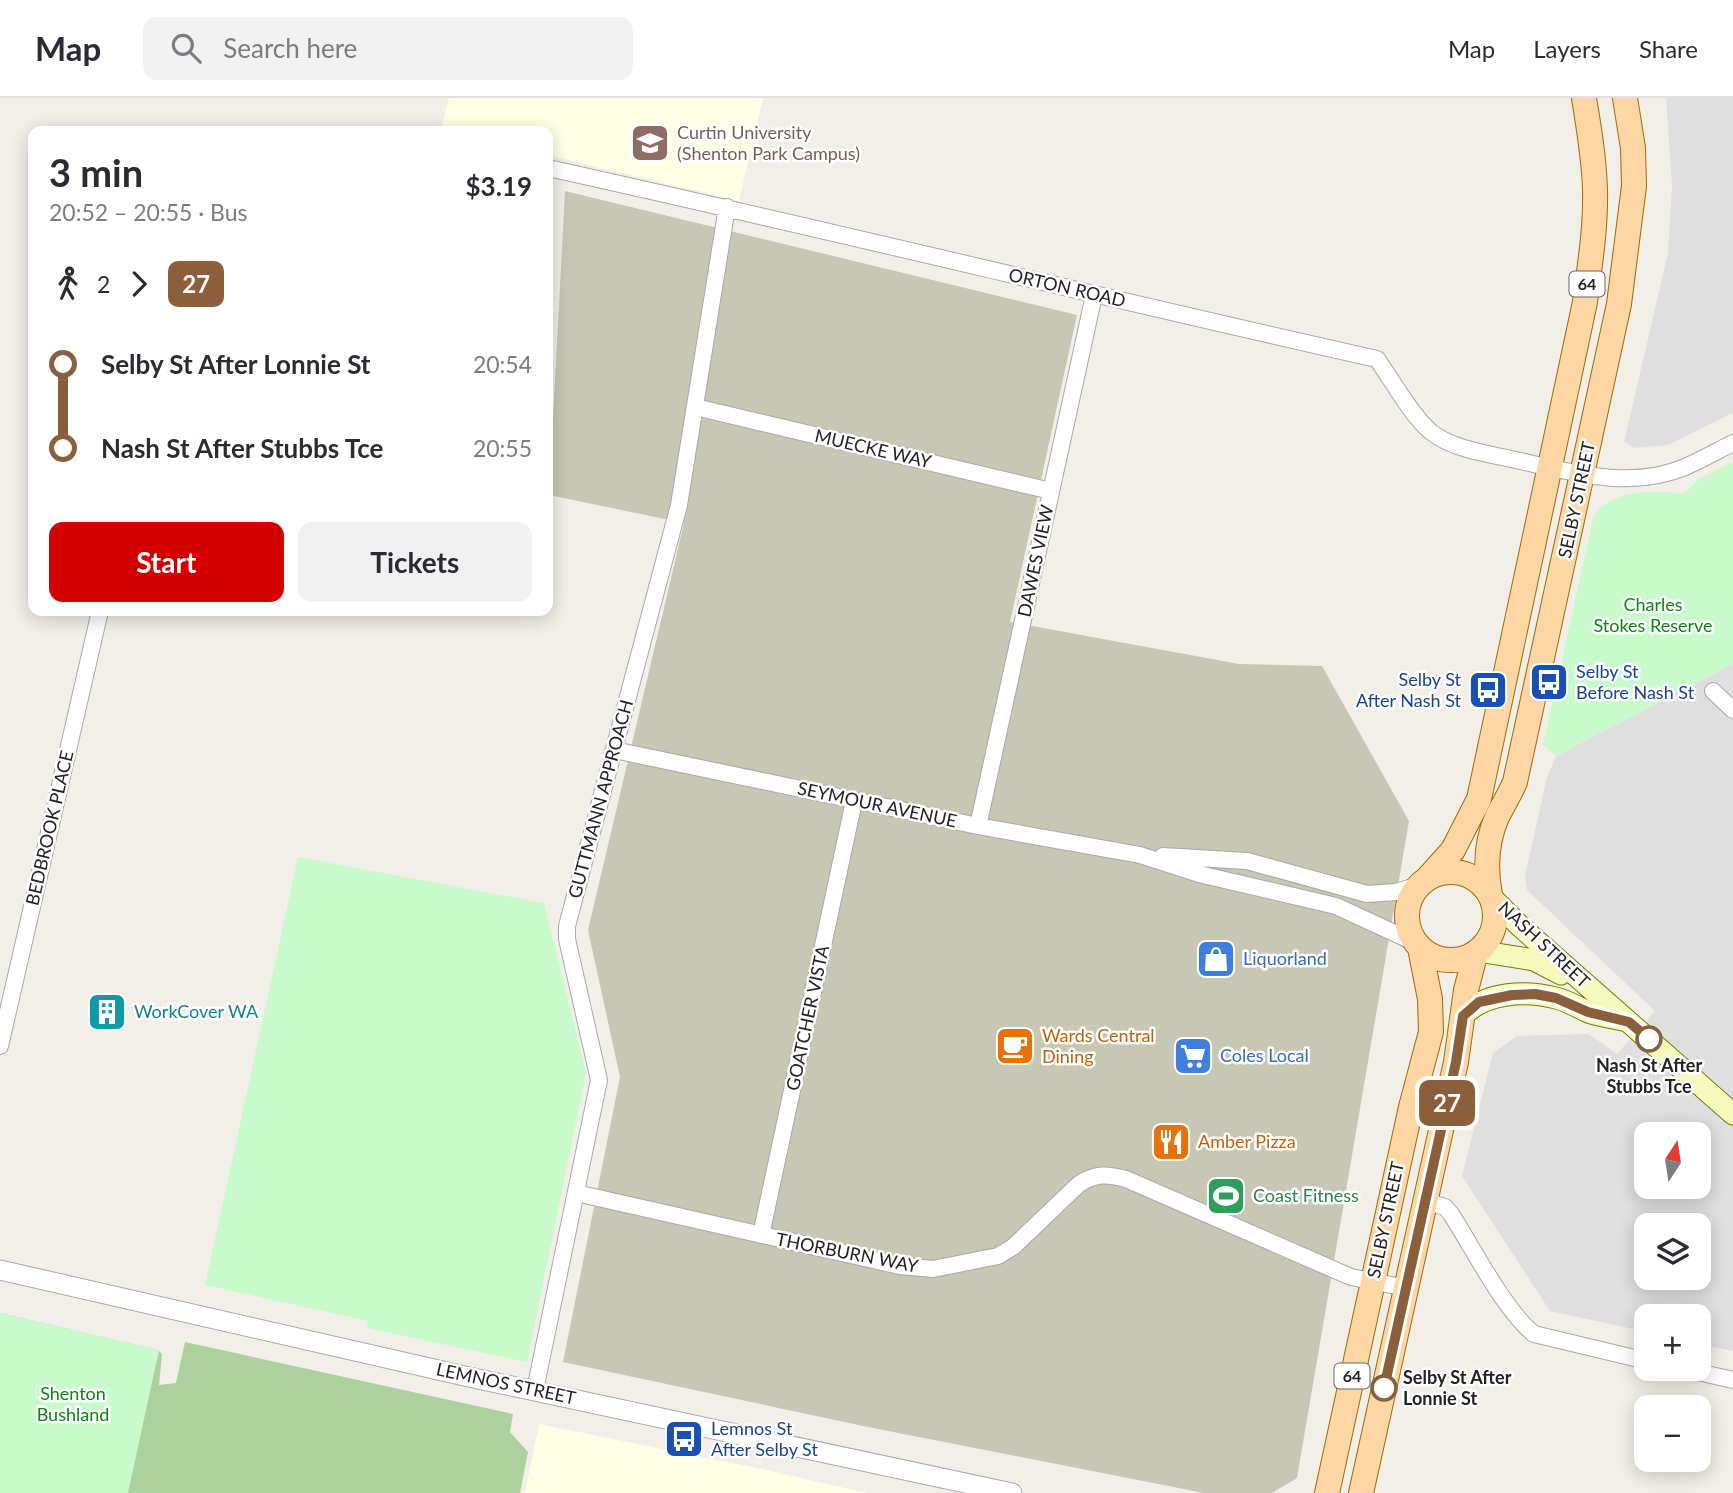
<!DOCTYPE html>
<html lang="en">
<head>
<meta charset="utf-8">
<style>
  body { margin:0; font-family:Lato,sans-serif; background:#f2f2f3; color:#2b2b33; height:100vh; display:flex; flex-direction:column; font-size:26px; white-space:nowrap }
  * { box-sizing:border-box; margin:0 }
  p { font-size:23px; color:#7c7c81 }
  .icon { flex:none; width:38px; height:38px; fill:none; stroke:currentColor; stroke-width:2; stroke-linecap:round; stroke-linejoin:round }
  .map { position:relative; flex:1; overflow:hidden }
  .side { position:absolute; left:28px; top:28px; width:525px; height:490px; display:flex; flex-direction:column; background:#fff; border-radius:14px; box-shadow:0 4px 18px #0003 }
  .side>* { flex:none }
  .badge { padding:0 14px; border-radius:10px; font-size:24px; line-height:46px }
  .needle { width:46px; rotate:12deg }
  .fabs { position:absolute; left:1634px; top:1024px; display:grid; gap:14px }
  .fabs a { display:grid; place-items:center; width:77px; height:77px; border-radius:14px; background:#fff; box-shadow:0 4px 18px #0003; font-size:35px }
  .map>.badge { position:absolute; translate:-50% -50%; box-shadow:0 0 0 4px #fff }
  .legs { display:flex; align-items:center; gap:10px; height:77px; padding:0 21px; font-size:23px }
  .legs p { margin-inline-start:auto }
  .headline { display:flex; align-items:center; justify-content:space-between; height:119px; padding:0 21px }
  h1 { font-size:38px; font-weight:700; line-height:52px }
  .button { display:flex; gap:14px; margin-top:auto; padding:14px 21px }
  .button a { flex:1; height:80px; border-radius:14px; background:#d40000; color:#fff; font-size:28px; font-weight:700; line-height:80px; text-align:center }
  .button a+a { background:#f2f2f3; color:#2b2b33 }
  ul { padding:0 21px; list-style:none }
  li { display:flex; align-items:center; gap:24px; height:84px; font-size:26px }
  li i { display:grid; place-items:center; width:10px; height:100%; margin:0 9px; background:currentColor }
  li i::after { content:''; width:18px; height:18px; margin:-9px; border:5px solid; border-radius:50%; background:#fff }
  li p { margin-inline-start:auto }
  li:first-child i { background:linear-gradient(#0000 50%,currentColor 0) }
  li:last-child i { background:linear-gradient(currentColor 50%,#0000 0) }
  header { display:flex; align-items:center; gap:42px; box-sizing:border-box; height:98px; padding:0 35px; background:#fff; border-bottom:2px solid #e1e1e2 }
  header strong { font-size:33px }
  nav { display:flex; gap:38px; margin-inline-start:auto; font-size:24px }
  .search { width:490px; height:63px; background:#f2f2f3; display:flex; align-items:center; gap:18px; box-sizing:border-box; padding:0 24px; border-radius:14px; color:#7c7c81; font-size:26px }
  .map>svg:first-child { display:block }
  .residential { fill:#e0dfdf; fill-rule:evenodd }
  .education { fill:#ffffe5 }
  .construction { fill:#c7c7b4 }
  .forest { fill:#add19e }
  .park { fill:#c8facc }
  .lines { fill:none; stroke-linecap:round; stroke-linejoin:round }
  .minor-casing { stroke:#a9a9a9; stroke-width:18 }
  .tertiary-casing { stroke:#a9a9a9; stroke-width:21 }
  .secondary-casing { stroke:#707d05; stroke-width:23 }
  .primary-casing { stroke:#a06b00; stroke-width:26 }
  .minor { stroke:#fff; stroke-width:16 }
  .tertiary { stroke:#fff; stroke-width:19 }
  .secondary { stroke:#f7fabf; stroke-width:21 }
  .primary { stroke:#fcd6a4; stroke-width:24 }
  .line-1-casing { stroke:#fff; stroke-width:16 }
  .line-1 { stroke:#8b5e3c; stroke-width:10 }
  .stop-1-dot { fill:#fff; stroke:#8b5e3c; stroke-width:3.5 }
  .labels { text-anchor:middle; stroke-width:5; stroke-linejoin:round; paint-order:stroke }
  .shield { fill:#fff; stroke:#646464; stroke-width:2 }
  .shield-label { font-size:16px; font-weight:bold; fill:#222 }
  .education-label { font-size:18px; fill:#785e54; stroke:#fff; text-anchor:start }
  .street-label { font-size:18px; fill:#222; stroke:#fff }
  .park-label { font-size:18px; fill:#0c8416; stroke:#fff }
  .transit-label { font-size:18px; fill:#164399; stroke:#fff; text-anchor:start }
  .shop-label { font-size:18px; fill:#366cbe; stroke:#fff; text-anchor:start }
  .culture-label { font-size:18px; fill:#0d838f; stroke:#fff; text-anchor:start }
  .food-label { font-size:18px; fill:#c56008; stroke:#fff; text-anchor:start }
  .stop-label { font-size:18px; font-weight:bold; fill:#222; stroke:#fff }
  .leisure-label { font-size:18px; fill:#27864d; stroke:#fff; text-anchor:start }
</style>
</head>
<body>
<header>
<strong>Map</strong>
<div class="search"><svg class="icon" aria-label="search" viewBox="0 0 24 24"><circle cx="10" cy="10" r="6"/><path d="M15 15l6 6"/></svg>Search here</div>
<nav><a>Map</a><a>Layers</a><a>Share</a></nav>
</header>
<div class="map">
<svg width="1733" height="1395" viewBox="0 0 1733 1395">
  <rect width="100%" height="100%" fill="#f2efe9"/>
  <!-- residential -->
  <path class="residential" d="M 1666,0 L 1733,0 L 1733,315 L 1668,347 L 1634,350 L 1624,344 L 1668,155 L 1672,87 Z
    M 1733,566 L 1733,1253 L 1699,1246 L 1699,1218 L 1647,1218 L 1647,1234 L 1550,1213 L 1462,1078 L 1493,955 L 1517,938 L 1589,936 L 1617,956 L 1655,913 L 1527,792 L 1525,778 L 1547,679 L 1556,658 ZM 1647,1036 L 1699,1036 L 1699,1088 L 1647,1088 ZM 1647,1127 L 1699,1127 L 1699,1180 L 1647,1180 Z"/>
  <!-- education -->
  <path class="education" d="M 449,0 L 763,0 L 739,103 L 548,57 L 548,33 L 452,33 L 441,31 Z
    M 539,1326 L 762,1371 L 867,1395 L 525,1395 Z"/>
  <!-- construction -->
  <path class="construction" d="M 565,93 L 1077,217 L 1010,524 L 1239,566 L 1322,568 L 1409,723 L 1297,1380 L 1272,1395 L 1204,1395 L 868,1329 L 563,1264 L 620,979 L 588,832 L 684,425 L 549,397 Z"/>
  <!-- forest -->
  <path class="forest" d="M 0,1215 L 158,1252 L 162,1256 L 159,1287 L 176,1285 L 185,1244 L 513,1316 L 510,1334 L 528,1354 L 520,1395 L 0,1395 Z"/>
  <!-- park -->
  <path class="park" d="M 1733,364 L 1733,566 L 1556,658 L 1543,647 L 1594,417 C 1616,388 1653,395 1685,395 L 1700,380 Z
    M 298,759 L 544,805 L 586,975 L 527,1264 L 367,1230 L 368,1223 L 205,1187 Z
    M 0,1215 L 159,1252 L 128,1395 L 0,1395 Z"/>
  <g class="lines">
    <!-- minor casing -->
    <g class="minor-casing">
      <path id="minor" d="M 548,70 C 825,131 1100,199 1377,261 C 1391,281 1412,318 1431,334 C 1453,351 1484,355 1511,361 C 1568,373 1629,393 1685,369 C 1701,362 1717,353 1733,345
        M 695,309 L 1051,393
        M 1713,593 L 1733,612
        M 614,652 L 978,728 L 1140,757 L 1199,776 L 1336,808 L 1416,845
        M 978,728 L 1094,197
        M 1163,758 L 1247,763 L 1367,796 L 1396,794 L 1419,787
        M 0,948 L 100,513
        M 576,1095 L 900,1168 L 933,1171 L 998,1158 L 1013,1149 L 1079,1086 C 1096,1075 1107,1076 1126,1081 L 1351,1179 L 1406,1190
        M 1425,1103 L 1445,1109 L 1451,1116 C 1473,1150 1504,1212 1534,1236 L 1647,1263
        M 761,1137 L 854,703
        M 1680,1270 L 1733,1282
        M 535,1292 L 599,982 L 567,841 L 567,828 L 679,407 L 727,109"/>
    </g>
    <!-- tertiary casing -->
    <g class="tertiary-casing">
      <path id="tertiary" d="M 0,1172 L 469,1279 L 1012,1395"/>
    </g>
    <!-- secondary casing -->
    <g class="secondary-casing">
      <path id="secondary" d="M 1491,799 L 1521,829 L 1733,1016
        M 1478,853 L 1534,862 L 1561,876
        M 1463,918 C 1484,894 1526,892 1556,900 C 1567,903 1576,908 1586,913 C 1597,918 1611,919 1623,922"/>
    </g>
    <!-- primary casing -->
    <g class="primary-casing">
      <path id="primary" d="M1407 818a44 44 0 1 1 88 0a44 44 0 1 1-88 0Z
        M 1427,781 L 1453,752 L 1479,701 L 1585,204 C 1590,166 1596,129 1595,91 C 1594,60 1589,30 1584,0
        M 1490,797 C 1485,770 1486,744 1497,719 C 1503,707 1510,696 1515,684 L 1619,206 L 1634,88 L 1633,50 L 1625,0
        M 1327,1395 L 1411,1009 L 1431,934 L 1430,901 L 1420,850
        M 1361,1395 L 1456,964 L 1466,892 L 1476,854"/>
    </g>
    <!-- minor -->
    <use href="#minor" class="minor"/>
    <!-- tertiary -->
    <use href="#tertiary" class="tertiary"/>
    <!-- secondary -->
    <use href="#secondary" class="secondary"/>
    <!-- primary -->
    <use href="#primary" class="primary"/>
  </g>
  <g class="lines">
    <!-- line-1 casing -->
    <g class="line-1-casing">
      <path id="line-1" d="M 1384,1290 L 1456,964 L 1463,918 L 1479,904 L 1512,897 L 1535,896 L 1556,900 L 1588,914 L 1629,924 L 1649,941"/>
    </g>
    <!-- line-1 -->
    <use href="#line-1" class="line-1"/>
  </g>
  <!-- icons -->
  <defs>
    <g id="university-square" transform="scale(2.0125)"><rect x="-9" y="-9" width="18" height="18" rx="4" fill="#8d6e63" stroke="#fff"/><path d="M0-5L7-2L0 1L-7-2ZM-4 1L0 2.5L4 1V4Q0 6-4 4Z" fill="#fff"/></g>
    <g id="bus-square" transform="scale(2.0125)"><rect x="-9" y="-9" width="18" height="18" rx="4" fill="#1a4fb4" stroke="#fff"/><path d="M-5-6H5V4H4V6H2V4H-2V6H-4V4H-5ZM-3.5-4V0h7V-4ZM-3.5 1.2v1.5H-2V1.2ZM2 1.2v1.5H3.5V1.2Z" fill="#fff"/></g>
    <g id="shop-square" transform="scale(2.0125)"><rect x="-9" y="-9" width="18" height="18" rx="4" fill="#3f7fe0" stroke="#fff"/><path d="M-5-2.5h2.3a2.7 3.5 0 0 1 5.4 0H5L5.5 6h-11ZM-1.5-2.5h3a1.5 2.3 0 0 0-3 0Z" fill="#fff"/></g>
    <g id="building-square" transform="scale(2.0125)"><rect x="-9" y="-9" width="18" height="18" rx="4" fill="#0f9aa8" stroke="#fff"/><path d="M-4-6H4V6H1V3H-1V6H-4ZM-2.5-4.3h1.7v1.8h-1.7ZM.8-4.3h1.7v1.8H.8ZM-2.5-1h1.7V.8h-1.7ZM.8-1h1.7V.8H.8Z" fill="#fff"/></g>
    <g id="cafe-square" transform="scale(2.0125)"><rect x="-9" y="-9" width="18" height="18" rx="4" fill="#e8710a" stroke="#fff"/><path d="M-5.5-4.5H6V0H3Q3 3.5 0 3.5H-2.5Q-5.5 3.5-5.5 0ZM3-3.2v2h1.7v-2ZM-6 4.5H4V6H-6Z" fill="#fff"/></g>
    <g id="supermarket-square" transform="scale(2.0125)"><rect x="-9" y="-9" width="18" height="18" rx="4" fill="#3f7fe0" stroke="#fff"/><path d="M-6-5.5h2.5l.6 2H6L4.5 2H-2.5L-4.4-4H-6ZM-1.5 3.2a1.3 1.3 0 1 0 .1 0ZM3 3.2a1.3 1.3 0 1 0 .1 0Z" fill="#fff"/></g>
    <g id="restaurant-square" transform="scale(2.0125)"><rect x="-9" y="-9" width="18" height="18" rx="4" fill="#e8710a" stroke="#fff"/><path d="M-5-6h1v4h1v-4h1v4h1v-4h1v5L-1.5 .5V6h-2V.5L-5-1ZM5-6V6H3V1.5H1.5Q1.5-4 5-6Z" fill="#fff"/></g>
    <g id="stadium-square" transform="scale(2.0125)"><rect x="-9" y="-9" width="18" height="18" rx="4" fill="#2e9e5b" stroke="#fff"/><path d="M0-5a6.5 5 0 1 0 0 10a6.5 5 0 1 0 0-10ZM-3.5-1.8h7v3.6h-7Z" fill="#fff"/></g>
  </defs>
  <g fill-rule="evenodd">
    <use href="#university-square" x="650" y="45"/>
    <use href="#bus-square" x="1549" y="584"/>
    <use href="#bus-square" x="1488" y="592"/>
    <use href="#shop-square" x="1216" y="861"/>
    <use href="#building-square" x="107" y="914"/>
    <use href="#cafe-square" x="1015" y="948"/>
    <use href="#supermarket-square" x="1193" y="958"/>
    <use href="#restaurant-square" x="1171" y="1044"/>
    <use href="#stadium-square" x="1226" y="1098"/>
    <use href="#bus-square" x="684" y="1341"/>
  </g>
  <!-- markers -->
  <g class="stop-1-dot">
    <circle cx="1649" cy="941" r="12"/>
    <circle cx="1384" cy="1290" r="12"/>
  </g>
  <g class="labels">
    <!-- shield labels -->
    <g class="shield">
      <rect x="1569.5" y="173.5" width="35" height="25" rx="5"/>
      <rect x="1334.5" y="1265.5" width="35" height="25" rx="5"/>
    </g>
    <g class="shield-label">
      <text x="1587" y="192">64</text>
      <text x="1352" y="1284">64</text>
    </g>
    <!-- education labels -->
    <g class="education-label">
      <text x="677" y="41">Curtin University<tspan x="677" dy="21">(Shenton Park Campus)</tspan></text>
    </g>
    <!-- street labels -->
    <g class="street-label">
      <text transform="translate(1067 190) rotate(13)" y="6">ORTON ROAD</text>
      <text transform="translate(873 351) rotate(13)" y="6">MUECKE WAY</text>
      <text transform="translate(1577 402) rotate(-78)" y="6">SELBY STREET</text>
      <text transform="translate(1036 463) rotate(-78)" y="6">DAWES VIEW</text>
      <text transform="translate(601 701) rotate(-75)" y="6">GUTTMANN APPROACH</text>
      <text transform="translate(877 707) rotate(12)" y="6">SEYMOUR AVENUE</text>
      <text transform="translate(50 730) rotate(-77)" y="6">BEDBROOK PLACE</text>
      <text transform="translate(1544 847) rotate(43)" y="6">NASH STREET</text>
      <text transform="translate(808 920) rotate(-78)" y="6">GOATCHER VISTA</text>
      <text transform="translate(1386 1122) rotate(-78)" y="6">SELBY STREET</text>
      <text transform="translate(847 1155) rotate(11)" y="6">THORBURN WAY</text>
      <text transform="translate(506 1286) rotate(12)" y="6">LEMNOS STREET</text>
    </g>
    <!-- park labels -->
    <g class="park-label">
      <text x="1653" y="513">Charles<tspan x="1653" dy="21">Stokes Reserve</tspan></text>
      <text x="73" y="1302">Shenton<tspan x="73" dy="21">Bushland</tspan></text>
    </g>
    <!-- transit labels -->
    <g class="transit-label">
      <text x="1576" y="580">Selby St<tspan x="1576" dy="21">Before Nash St</tspan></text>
      <text x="1461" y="588" text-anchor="end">Selby St<tspan x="1461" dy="21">After Nash St</tspan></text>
      <text x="711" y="1337">Lemnos St<tspan x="711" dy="21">After Selby St</tspan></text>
    </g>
    <!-- shop labels -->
    <g class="shop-label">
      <text x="1243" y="867">Liquorland</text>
      <text x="1220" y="964">Coles Local</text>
    </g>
    <!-- culture labels -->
    <g class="culture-label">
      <text x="134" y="920">WorkCover WA</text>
    </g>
    <!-- food labels -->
    <g class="food-label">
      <text x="1042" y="944">Wards Central<tspan x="1042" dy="21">Dining</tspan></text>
      <text x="1198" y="1050">Amber Pizza</text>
    </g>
    <!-- stop labels -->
    <g class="stop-label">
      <text x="1649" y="974">Nash St After<tspan x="1649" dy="21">Stubbs Tce</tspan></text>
      <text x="1403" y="1286" text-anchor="start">Selby St After<tspan x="1403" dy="21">Lonnie St</tspan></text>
    </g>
    <!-- leisure labels -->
    <g class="leisure-label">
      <text x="1253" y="1104">Coast Fitness</text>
    </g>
  </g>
</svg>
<div class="fabs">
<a><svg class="needle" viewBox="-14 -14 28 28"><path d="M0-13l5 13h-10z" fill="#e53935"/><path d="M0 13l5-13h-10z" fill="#7c7c81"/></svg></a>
<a><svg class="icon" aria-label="layers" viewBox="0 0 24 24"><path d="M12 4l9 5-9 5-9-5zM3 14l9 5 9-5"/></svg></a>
<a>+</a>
<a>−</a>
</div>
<b class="badge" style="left:1447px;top:1005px;background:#8b5e3c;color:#fff">27</b>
<section class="side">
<div class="headline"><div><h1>3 min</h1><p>20:52 – 20:55 · Bus</p></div><b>$3.19</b></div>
<div class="legs"><svg class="icon" aria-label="walk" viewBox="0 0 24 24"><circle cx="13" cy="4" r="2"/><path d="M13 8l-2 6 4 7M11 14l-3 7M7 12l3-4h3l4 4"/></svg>2<svg class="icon" aria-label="forward" viewBox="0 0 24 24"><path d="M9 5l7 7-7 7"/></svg><b class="badge" style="background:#8b5e3c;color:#fff">27</b></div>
<ul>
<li><i style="color:#8b5e3c"></i><b>Selby St After Lonnie St</b><p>20:54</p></li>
<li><i style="color:#8b5e3c"></i><b>Nash St After Stubbs Tce</b><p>20:55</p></li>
</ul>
<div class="button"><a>Start</a><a>Tickets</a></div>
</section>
</div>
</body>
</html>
